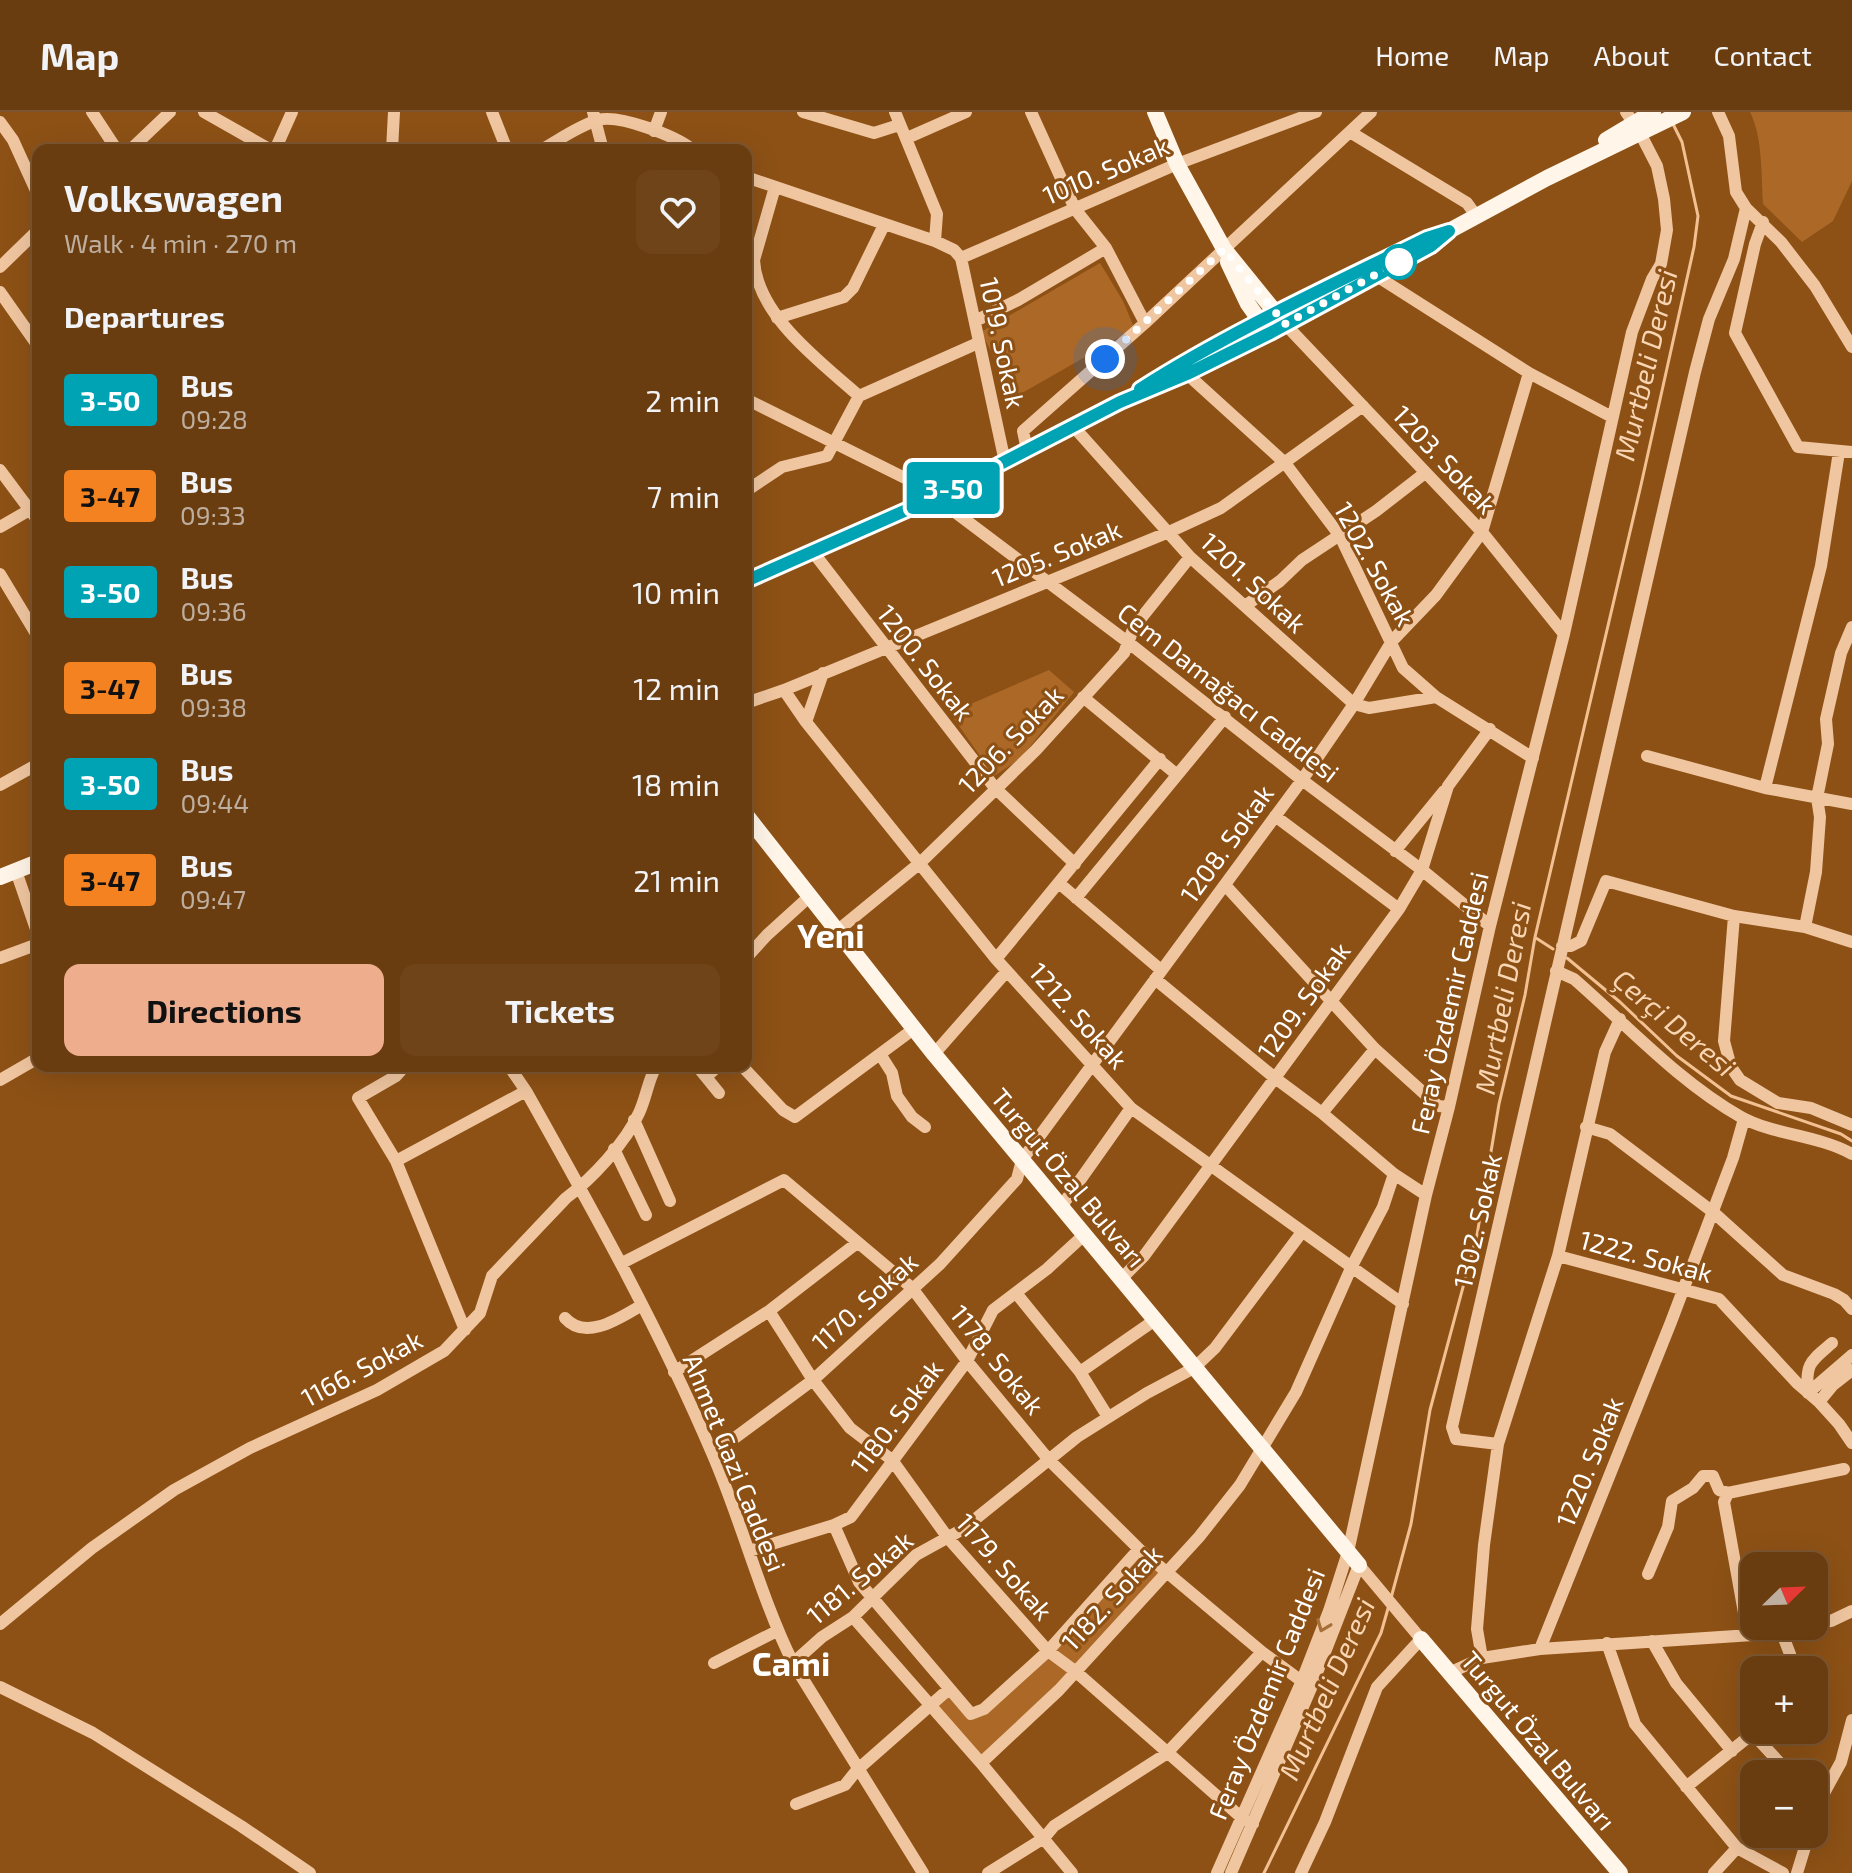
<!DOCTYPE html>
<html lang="en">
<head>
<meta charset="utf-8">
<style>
  body { margin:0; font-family:"Exo 2",sans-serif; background:#6f4419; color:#f1f3f6; height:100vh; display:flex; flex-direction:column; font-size:30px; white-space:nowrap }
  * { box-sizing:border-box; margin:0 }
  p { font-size:26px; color:#beae9f }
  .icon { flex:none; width:44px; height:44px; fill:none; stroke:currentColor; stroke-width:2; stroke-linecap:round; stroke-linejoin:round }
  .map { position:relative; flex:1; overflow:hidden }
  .side { position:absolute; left:32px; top:32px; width:720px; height:928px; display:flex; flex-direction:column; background:#6a3d10; border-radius:16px; box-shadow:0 8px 32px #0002,0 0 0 2px #7d5630 }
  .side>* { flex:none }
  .badge { padding:0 16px; border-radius:6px; font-size:28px; line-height:52px }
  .needle { width:52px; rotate:67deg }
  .buttons { position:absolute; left:1740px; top:1440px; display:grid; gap:16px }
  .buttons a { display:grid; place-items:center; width:88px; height:88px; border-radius:16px; background:#6a3d10; box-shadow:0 8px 32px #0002,0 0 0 2px #7d5630; font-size:40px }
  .you { position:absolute; width:40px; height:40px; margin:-20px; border:6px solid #fff; border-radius:50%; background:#1a73e8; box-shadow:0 0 0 12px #1a73e833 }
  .map>.badge { position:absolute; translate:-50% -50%; box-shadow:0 0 0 4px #fff }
  h2 { padding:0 32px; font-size:30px; line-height:72px }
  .round { display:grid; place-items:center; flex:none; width:84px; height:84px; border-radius:16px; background:#6f4419 }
  .head { display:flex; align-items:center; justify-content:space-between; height:136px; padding:0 32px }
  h1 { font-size:38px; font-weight:700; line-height:60px }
  .button { display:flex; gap:16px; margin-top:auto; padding:16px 32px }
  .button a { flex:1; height:92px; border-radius:16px; background:#eead8d; color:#111; font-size:32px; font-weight:700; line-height:92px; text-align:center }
  .button a+a { background:#6f4419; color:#f1f3f6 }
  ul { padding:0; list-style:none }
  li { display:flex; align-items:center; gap:24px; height:96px; padding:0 32px }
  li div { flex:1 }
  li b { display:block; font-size:30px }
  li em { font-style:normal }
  li .badge { min-width:88px; font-weight:700; text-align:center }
  header { display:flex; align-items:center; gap:48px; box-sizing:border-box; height:112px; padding:0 40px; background:#6a3d10; border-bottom:2px solid #7d5630 }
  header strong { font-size:38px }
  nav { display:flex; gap:44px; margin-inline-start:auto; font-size:28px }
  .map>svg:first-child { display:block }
  .green { fill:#ac6827 }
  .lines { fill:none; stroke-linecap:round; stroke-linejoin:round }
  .stream { stroke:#f3c092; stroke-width:3 }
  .minor { stroke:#f0c6a0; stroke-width:12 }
  .major { stroke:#fff5e8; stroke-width:16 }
  .oneway { stroke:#a66e38 }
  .line-casing { stroke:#fff; stroke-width:18 }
  .line { stroke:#00a3b4; stroke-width:12 }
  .walk { stroke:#fff; stroke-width:8; stroke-dasharray:0 14.4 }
  .stop-dot { fill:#fff; stroke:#00a3b4; stroke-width:4 }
  .labels { text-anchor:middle; stroke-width:6; stroke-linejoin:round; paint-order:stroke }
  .street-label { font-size:26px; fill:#fff; stroke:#8d5115 }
  .water-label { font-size:28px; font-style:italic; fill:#f8d5b3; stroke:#8d5115 }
  .district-label { font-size:34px; font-weight:bold; fill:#fff; stroke:#8d5115 }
</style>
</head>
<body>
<header>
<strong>Map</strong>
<nav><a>Home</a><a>Map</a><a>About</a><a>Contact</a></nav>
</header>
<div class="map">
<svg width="1852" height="1761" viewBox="0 0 1852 1761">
  <rect width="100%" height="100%" fill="#8d5115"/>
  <!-- green -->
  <path class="green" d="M 1750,0 L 1852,0 L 1852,69 L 1833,109 L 1802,130 L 1763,92 C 1761,63 1763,26 1750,0 Z
    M 1100,151 L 1123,189 L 1133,213 L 1120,225 L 1015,285 L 981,220 Z
    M 1049,558 L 1074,580 L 1020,647 L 994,664 L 950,601 Z
    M 1139,1437 L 1166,1461 L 981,1651 L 929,1593 L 949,1577 L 971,1601 L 984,1597 Z"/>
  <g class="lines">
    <!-- stream -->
    <path class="stream" d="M 1536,826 L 1553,837
      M 1567,846 L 1620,890 L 1677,944 L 1731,984 L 1841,1022 L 1852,1029
      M 1391,1486 L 1411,1412 L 1430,1298 L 1477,1123 L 1499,992 L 1525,883 L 1535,825 L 1641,373 L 1694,135 L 1698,104 L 1682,30 L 1673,12
      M 1264,1761 L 1381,1521 L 1389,1493"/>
    <!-- minor -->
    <path class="minor" d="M 92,0 L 117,38
      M 204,0 L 271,38
      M 492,0 L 507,38
      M 593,0 L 603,38
      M 803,0 L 874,21 L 899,13
      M 895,0 L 937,102 L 935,129 L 954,138 L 961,146 L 1005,350
      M 1031,0 L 1075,97 L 1106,136 L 1145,211
      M 1718,0 L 1729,24 L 1736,80 L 1746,96 L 1781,130 L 1815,174 L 1852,235
      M 0,10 L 13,28 L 38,83
      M 654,19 L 661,0
      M 1350,20 L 1467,91 L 1477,105
      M 907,26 L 966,0
      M 130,38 L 170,0
      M 275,38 L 292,0
      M 392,38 L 394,0
      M 541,38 C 559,28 578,14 598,8 C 619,2 676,24 693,38
      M 746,65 L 935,129
      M 775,75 L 754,148 C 757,204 821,250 859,284
      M 1763,110 L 1755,132 L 1735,221 L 1798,335 L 1852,340
      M 961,146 L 1177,52 L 1316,0
      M 0,155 L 38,118
      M 1375,163 L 1529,261 L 1612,305
      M 0,180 L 38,234
      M 777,206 L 844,185 L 853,176 L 884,113
      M 975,209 L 1018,188 L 1106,136
      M 1285,212 L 1482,420 L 1564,522
      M 1187,262 L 1285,351 L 1340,424 L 1403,556 L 1436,585 L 1533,646
      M 746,287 L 919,373 L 1129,531 L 1302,668 L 1422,758 L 1490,814
      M 1073,314 L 1190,445 L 1354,592 L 1369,596 L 1436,585
      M 1027,338 L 1023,319 L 1145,211 L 1371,0
      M 0,358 L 38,409
      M 746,379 L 782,355 L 827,344 L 859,284 L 978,231
      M 0,415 L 38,393
      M 813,440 L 995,676 L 1075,752
      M 0,462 L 38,525
      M 1245,494 L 1280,469 L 1302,448 L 1376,399 L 1425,361
      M 784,578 L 806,610 L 996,847 L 1131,996 L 1403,1192
      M 1083,585 L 1176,662
      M 746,591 L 784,578 L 1169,420 L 1221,396 L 1363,294
      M 806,610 L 823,561
      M 1647,644 L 1765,676 L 1852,692
      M 0,673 L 38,652
      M 1765,676 L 1821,454 L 1839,340
      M 1275,704 L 1399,797
      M 1395,739 L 1444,679
      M 16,759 L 38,823
      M 1060,772 L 1161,858
      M 1225,773 L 1375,937 L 1438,994 L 1449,995
      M 1076,786 L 1225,605
      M 1734,804 L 1724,929 L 1731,955 L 1740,968 L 1778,991 L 1811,996 L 1852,1013
      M 1805,815 L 1816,760 L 1820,705 L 1817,686 L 1828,632 L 1826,607 L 1841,541 L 1852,515
      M 837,819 L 920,751 L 1036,638 L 1124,541 L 1134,515 L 1190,445
      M 1562,834 L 1571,834 L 1581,829 L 1606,769 L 1734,804 L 1805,815 L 1852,830
      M 0,846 L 38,832
      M 746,846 L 767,823 L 810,784
      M 996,847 L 1160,647
      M 1556,859 L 1574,867 C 1627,913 1679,970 1741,1005 C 1773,1023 1818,1023 1852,1042
      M 1155,867 L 1275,966 L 1322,1001 L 1394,1062 L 1426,1083
      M 746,925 L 748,922
      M 880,942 L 892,961 L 897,984 L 912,1005 L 925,1015
      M 934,942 L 1007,859
      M 405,954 L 396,964 L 358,986 L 396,1049 L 465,1218
      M 509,954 L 526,979 C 592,1097 659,1216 712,1341 C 742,1410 760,1484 793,1551 L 923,1761
      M 697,954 L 719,981
      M 742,954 L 783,998 L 795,1005 L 915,916
      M 706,965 L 718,954
      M 0,968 L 38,946
      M 1322,1001 L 1375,937
      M 634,1008 L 670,1089
      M 1586,1015 L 1610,1022 L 1713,1100 L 1783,1163 L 1834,1182 L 1844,1188 L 1852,1197
      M 614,1037 L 646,1103
      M 396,1049 L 526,979
      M 1061,1095 L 1131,996
      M 1558,1144 L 1719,1187 L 1797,1271 L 1819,1290 L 1839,1312 L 1852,1331
      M 622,1151 L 784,1068 L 912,1176 L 967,1249 L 1049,1348 L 1139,1437 L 1262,1540 L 1311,1576
      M 1121,1167 L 1144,1144 L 1399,797 L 1422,758 L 1448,674 L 1490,617
      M 1016,1181 L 1080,1260 L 1108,1305
      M 769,1199 L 813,1268 L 850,1316 L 892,1348 L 948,1426 L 1048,1539 L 1075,1559 L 1242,1706 L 1253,1712
      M 565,1206 C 586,1230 621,1205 642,1193
      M 674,1260 L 769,1199 L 857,1131
      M 1080,1260 L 1155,1208
      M 1808,1281 C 1805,1251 1811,1249 1832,1231
      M 1808,1281 L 1852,1243
      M 1819,1290 L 1833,1273 L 1852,1258
      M 1498,1332 L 1456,1327 L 1452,1315 L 1695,260 L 1709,207 L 1734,147 L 1746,96
      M 713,1342 L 813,1268 L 940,1152 L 1017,1067 L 1022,1048 L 1302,668 L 1354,592 L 1392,529 L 1436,483 L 1482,420 L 1529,261
      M 834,1413 L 859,1470 L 971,1602 L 984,1597 L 1048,1539 L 1139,1437
      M 749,1439 L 834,1413 L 851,1405 L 967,1249 L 993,1198 L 1047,1157 L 1084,1123
      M 1648,1462 L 1668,1415 L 1672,1389 L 1693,1376 L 1703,1364 L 1713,1364 L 1719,1378 L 1728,1381
      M 853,1505 L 981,1651 L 1072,1761
      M 0,1512 L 92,1436 L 174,1378 L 250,1336 L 377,1278 L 444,1239 L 480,1201 L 492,1164 L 566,1086 C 592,1067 626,1030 639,1001 C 646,986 648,969 656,954
      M 1814,1513 L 1831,1509 L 1852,1499
      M 1782,1521 L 1796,1558
      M 1748,1523 L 1724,1390 L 1728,1381 L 1844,1357
      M 1652,1529 L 1676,1571 L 1732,1639
      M 1607,1531 L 1635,1612 L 1737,1736 L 1783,1761
      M 1540,1537 L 1671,1210 L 1733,1046 L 1744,1007
      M 1482,1546 L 1477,1517 L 1484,1433 L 1498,1332 L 1558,1144 L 1605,940 L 1620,907
      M 714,1551 L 777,1519
      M 793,1551 L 822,1525 L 853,1505 L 916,1443 L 963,1417 L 1077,1325 L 1147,1281 L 1194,1256 L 1215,1236 L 1302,1120
      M 1449,1561 L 1482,1546 L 1540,1537 L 1782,1521 L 1811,1514
      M 0,1575 L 93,1621 L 241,1714 L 310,1761
      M 1753,1622 L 1790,1662
      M 981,1651 L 1059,1578 L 1199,1425 L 1240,1373 L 1296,1280 L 1352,1154 L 1383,1095 L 1394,1062
      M 1686,1675 L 1757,1618
      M 796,1692 L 845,1673 L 857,1658 L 949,1577
      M 1814,1705 L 1818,1692 L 1841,1650 L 1852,1608
      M 988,1761 L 1044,1726 L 1054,1714 L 1166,1642 L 1262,1540
      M 1217,1761 L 1301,1571 L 1329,1499 L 1348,1440 L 1426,1083 L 1449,995 L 1490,814 L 1564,522 L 1632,220 L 1652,167 L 1661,152 L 1667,118 L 1664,87 L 1657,54 L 1640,21 L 1626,0
      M 1231,1761 L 1311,1576 L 1359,1453 L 1421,1527 L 1377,1575 L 1325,1710 L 1301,1761
      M 1714,1761 L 1737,1736
      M 1797,1761 L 1809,1722"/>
    <!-- major -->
    <path class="major" d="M 1155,0 L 1177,52 L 1224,137 L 1280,206
      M 1606,28 L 1653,0
      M 1228,150 L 1248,192 L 1265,216
      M 1158,266 L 1275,201 L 1353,163
      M 746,469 L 936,385 L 1120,290 L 1187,262 L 1270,221 L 1431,134 L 1449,119 L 1547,66 L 1683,0
      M 746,703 L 934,942 L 1359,1453
      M 0,765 L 38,750
      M 1421,1527 L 1620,1761"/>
  </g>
  <!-- one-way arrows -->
  <defs><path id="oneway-chevron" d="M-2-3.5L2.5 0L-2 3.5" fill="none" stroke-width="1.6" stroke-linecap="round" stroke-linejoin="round" transform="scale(2)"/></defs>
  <use class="oneway" href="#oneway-chevron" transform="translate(1323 1514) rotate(111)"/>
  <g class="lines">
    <!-- line casing -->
    <g class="line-casing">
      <path id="line" d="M 746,469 L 936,385 L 1120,290 L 1187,262 L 1270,221 L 1431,134 L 1449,119 L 1427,126 C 1330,174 1231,219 1140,277"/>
    </g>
    <!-- line -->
    <use href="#line" class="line"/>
    <!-- walk -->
    <path class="walk" d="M 1105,247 L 1224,137 L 1285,212 L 1399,150"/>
  </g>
  <!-- markers -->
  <circle class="stop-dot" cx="1399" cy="150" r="16"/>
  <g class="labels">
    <!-- street labels -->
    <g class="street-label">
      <text transform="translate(1106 59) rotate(-23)" y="9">1010. Sokak</text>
      <text transform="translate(1002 231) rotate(78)" y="9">1019. Sokak</text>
      <text transform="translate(1444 348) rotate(47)" y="9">1203. Sokak</text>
      <text transform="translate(1057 442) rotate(-22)" y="9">1205. Sokak</text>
      <text transform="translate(1374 452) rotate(61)" y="9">1202. Sokak</text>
      <text transform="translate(1253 471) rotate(43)" y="9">1201. Sokak</text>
      <text transform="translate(925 551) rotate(52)" y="9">1200. Sokak</text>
      <text transform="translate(1228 581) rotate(38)" y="9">Cem Damağacı Caddesi</text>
      <text transform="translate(1011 628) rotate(-46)" y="9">1206. Sokak</text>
      <text transform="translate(1227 732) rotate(-54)" y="9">1208. Sokak</text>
      <text transform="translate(1304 889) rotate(-54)" y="9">1209. Sokak</text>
      <text transform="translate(1450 891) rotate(-77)" y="9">Feray Özdemir Caddesi</text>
      <text transform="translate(1078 904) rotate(48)" y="9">1212. Sokak</text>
      <text transform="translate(1068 1066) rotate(50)" y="9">Turgut Özal Bulvarı</text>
      <text transform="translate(1478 1109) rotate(-77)" y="9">1302. Sokak</text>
      <text transform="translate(1646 1145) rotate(15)" y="9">1222. Sokak</text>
      <text transform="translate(865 1190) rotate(-42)" y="9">1170. Sokak</text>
      <text transform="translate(997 1248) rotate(51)" y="9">1178. Sokak</text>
      <text transform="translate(362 1257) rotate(-28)" y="9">1166. Sokak</text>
      <text transform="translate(897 1305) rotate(-53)" y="9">1180. Sokak</text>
      <text transform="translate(1590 1350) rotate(-68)" y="9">1220. Sokak</text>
      <text transform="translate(734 1351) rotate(68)" y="9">Ahmet Gazi Caddesi</text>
      <text transform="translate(1004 1455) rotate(49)" y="9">1179. Sokak</text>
      <text transform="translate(860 1466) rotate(-40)" y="9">1181. Sokak</text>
      <text transform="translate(1112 1486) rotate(-47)" y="9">1182. Sokak</text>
      <text transform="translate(1267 1582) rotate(-68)" y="9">Feray Özdemir Caddesi</text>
      <text transform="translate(1538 1629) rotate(50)" y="9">Turgut Özal Bulvarı</text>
    </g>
    <!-- water labels -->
    <g class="water-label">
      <text transform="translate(1646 253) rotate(-77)" y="10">Murtbeli Deresi</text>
      <text transform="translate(1503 886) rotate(-79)" y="10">Murtbeli Deresi</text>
      <text transform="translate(1674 911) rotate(40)" y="10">Çerçi Deresi</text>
      <text transform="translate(1327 1577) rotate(-66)" y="10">Murtbeli Deresi</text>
    </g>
    <!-- district labels -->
    <g class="district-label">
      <text x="831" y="836">Yeni</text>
      <text x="791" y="1564">Cami</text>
    </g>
  </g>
</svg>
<div class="buttons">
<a><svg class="needle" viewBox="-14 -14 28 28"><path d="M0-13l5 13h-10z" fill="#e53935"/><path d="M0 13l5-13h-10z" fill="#beae9f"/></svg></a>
<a>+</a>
<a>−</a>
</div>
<div class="you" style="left:1105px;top:247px"></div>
<b class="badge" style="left:953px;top:376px;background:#00a3b4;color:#fff">3-50</b>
<section class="side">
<div class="head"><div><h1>Volkswagen</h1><p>Walk · 4 min · 270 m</p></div><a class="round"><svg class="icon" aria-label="heart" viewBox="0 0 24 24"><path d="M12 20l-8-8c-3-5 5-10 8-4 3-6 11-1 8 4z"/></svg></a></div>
<h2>Departures</h2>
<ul>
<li><span class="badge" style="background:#00a3b4;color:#fff">3-50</span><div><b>Bus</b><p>09:28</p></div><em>2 min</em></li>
<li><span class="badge" style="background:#f58220;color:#111">3-47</span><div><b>Bus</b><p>09:33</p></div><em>7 min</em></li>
<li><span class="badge" style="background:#00a3b4;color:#fff">3-50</span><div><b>Bus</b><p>09:36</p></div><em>10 min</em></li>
<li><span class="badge" style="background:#f58220;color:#111">3-47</span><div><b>Bus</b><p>09:38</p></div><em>12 min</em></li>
<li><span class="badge" style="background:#00a3b4;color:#fff">3-50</span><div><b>Bus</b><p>09:44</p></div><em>18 min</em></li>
<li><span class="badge" style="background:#f58220;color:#111">3-47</span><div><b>Bus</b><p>09:47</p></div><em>21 min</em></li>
</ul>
<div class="button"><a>Directions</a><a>Tickets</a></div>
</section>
</div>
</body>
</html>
